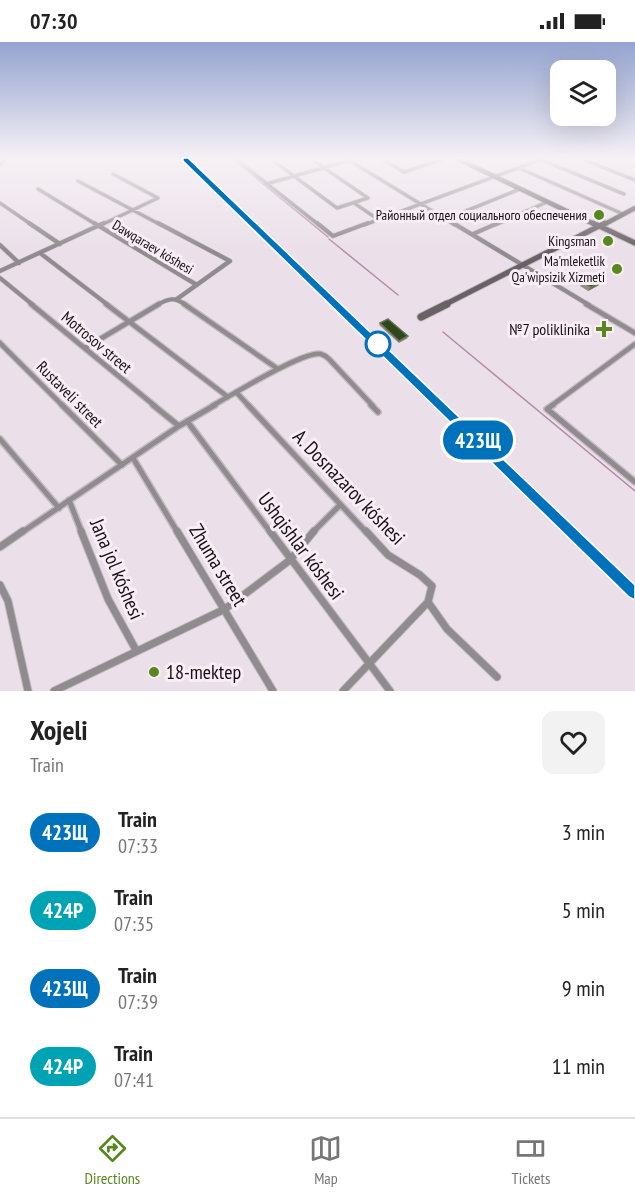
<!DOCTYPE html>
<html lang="en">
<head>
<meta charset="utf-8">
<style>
  body { margin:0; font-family:"PT Sans Narrow",sans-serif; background:#f2f2f2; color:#222; height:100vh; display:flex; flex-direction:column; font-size:22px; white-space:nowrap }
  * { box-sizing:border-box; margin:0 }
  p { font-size:20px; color:#767676 }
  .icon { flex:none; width:33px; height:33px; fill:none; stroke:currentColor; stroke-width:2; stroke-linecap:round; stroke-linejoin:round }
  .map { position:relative; height:649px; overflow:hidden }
  .sheet { display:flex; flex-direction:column; background:#fff; flex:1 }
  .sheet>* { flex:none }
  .badge { padding:0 12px; border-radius:20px; font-size:21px; line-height:39px }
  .controls { position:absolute; left:550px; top:18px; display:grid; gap:12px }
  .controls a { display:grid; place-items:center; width:66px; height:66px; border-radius:12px; background:#fff; box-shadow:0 6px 24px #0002; font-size:30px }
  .map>.badge { position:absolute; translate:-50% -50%; box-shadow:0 0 0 3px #fff }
  .round { display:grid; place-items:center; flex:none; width:63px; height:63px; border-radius:12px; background:#f2f2f2 }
  .overview { display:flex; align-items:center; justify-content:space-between; height:102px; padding:0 30px }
  h1 { font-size:28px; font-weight:600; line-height:45px }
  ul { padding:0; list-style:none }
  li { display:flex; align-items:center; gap:18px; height:78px; padding:0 30px }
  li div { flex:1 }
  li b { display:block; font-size:22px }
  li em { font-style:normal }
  li .badge { min-width:66px; font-weight:700; text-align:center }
  .status { display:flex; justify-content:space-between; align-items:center; height:42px; padding:0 30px; background:#fff; direction:ltr }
  .status svg { height:16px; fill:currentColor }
  .menu { display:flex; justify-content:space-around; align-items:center; height:84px; border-top:2px solid #e0e0e0; background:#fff; font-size:16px; color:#767676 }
  .menu a { display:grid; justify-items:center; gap:3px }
  .menu .active { color:#57881d }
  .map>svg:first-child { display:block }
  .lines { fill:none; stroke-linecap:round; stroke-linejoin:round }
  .stream { stroke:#b68aad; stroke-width:1.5 }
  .street-far4-casing { stroke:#c4bbc2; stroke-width:4.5 }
  .street-far3-casing { stroke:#c4bbc2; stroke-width:5 }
  .street-far2-casing { stroke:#c4bbc2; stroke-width:7 }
  .street-far1-casing { stroke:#c4bbc2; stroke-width:8 }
  .street-casing { stroke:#c4bbc2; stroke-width:9 }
  .secondary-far2-casing { stroke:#c4bbc2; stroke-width:6 }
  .secondary-far1-casing { stroke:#c4bbc2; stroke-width:7 }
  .secondary-casing { stroke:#c4bbc2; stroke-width:9 }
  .street-far4 { stroke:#908b8f; stroke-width:3 }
  .street-far3 { stroke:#908b8f; stroke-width:4 }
  .street-far2 { stroke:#908b8f; stroke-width:4.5 }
  .street-far1 { stroke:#908b8f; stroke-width:5 }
  .street { stroke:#908b8f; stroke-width:7 }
  .secondary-far2 { stroke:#686166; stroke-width:4.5 }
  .secondary-far1 { stroke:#686166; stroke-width:5 }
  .secondary { stroke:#686166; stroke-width:7 }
  .rail-far1 { stroke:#635d62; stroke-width:1.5; stroke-dasharray:5 3; stroke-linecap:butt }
  .rail { stroke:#635d62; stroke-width:2; stroke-dasharray:14 7; stroke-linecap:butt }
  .wall { fill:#8e9382 }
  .shaded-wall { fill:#687459 }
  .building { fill:#30461b; stroke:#687459; stroke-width:1.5 }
  .line { fill:#0072bc; stroke:#fff; stroke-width:1.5 }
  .poi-dot { fill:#57881d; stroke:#f9edf6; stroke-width:2 }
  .stop-dot { fill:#fff; stroke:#0072bc; stroke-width:3 }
  .labels { text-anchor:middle; stroke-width:6; stroke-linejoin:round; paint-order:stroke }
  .far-poi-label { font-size:14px; fill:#141013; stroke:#f9edf6; text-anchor:end }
  .far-street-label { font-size:14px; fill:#141013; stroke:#f9edf6 }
  .poi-label { font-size:16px; fill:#141013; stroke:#f9edf6; text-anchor:end }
  .street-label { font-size:16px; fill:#141013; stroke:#f9edf6 }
  .near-street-label { font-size:20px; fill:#141013; stroke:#f9edf6 }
  .near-poi-label { font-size:20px; fill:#141013; stroke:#f9edf6; text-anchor:start }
</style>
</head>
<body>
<div class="status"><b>07:30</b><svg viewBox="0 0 49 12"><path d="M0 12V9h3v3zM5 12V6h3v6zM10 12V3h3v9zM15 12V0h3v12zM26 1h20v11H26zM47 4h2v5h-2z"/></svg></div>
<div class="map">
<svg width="635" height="649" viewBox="0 0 635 649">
  <rect width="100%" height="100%" fill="#ebe0e9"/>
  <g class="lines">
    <!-- stream -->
    <path class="stream" d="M 233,117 L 328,195
      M 329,197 L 398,253
      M 443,290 L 635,449"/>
    <!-- street-far4 casing -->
    <g class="street-far4-casing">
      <path id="street-far4" d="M 236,117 L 319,183
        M 271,117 L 337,166 L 368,156
        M 311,117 L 368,156
        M 347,117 L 455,183
        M 382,117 L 404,130 L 443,117
        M 582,117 L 635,138
        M 542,118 L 624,152
        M 0,122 L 6,117
        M 519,126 L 623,172
        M 113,132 L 158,156
        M 78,139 L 161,183
        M 266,142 L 354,117
        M 38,147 L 97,183
        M 0,161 L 32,183
        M 354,161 L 379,178
        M 446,177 L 520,147
        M 101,183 L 158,156
        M 364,183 L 542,117
        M 495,183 L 547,160"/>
    </g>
    <!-- street-far3 casing -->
    <g class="street-far3-casing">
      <path id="street-far3" d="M 29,181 L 60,202
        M 94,181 L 197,243
        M 158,181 L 230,219 L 177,257
        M 317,181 L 333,194 L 368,181
        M 453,181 L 589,263
        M 473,192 L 498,181
        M 0,203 L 19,221
        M 40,211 L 108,263
        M 0,229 L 104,181
        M 0,236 L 33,263
        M 157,263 C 169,256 174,255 186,263"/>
    </g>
    <!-- street-far2 casing -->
    <g class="street-far2-casing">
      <path id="street-far2" d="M 31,262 L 155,364
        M 106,262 L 228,355
        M 184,262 L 278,327
        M 586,262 L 635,291
        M 0,301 L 63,364
        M 85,306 L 159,262
        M 236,350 L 249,364
        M 212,364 C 230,354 304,308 321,312 C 324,313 327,315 329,317 L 373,364
        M 551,364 L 635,302"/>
    </g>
    <!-- street-far1 casing -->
    <g class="street-far1-casing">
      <path id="street-far1" d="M 62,363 L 122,423
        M 153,363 L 179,384
        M 248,363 L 367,491
        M 371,363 L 378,370
        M 553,363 L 547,367 L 635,440
        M 187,379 L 271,491
        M 0,397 L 59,466
        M 133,416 L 178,491
        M 69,458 L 82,491
        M 21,491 L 179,384 L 215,363
        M 312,491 L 340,463"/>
    </g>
    <!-- street casing -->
    <g class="street-casing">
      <path id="street" d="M 81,489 L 108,557 L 136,608
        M 177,489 L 273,649
        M 270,489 L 390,649
        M 0,505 L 23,489
        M 0,543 L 8,559 L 28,649
        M 428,560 L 447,587 L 497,635
        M 54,649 L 225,567 L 290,518 L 314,489
        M 343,649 L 428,560 L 432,544 L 420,533 L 388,513 L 366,489"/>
    </g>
    <!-- secondary-far2 casing -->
    <g class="secondary-far2-casing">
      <path id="secondary-far2" d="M 458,117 L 596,183
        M 603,183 L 635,166"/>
    </g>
    <!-- secondary-far1 casing -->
    <g class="secondary-far1-casing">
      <path id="secondary-far1" d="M 593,181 L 635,201
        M 444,263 L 605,181"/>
    </g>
    <!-- secondary casing -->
    <g class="secondary-casing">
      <path id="secondary" d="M 421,275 L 447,262"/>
    </g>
    <!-- street-far4 -->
    <use href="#street-far4" class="street-far4"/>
    <!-- street-far3 -->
    <use href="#street-far3" class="street-far3"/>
    <!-- street-far2 -->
    <use href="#street-far2" class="street-far2"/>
    <!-- street-far1 -->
    <use href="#street-far1" class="street-far1"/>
    <!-- street -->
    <use href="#street" class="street"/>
    <!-- secondary-far2 -->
    <use href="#secondary-far2" class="secondary-far2"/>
    <!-- secondary-far1 -->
    <use href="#secondary-far1" class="secondary-far1"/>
    <!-- secondary -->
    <use href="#secondary" class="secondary"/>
    <!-- rail-far1 -->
    <path class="rail-far1" d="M 186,117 L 575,491"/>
    <!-- rail -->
    <path class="rail" d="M 573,489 L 635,549"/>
  </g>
  <!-- wall -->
  <path class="wall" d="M 602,239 L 599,243 L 588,249 L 580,244 L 583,240 Z
    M 380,281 L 408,296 L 399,301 L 379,283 Z"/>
  <!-- shaded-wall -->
  <path class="shaded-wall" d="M 602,239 L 599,243 L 588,249 L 591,245 Z"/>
  <!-- building -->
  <path class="building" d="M 594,234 L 602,239 L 591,245 L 583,240 Z
    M 388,277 L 408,294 L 399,299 L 380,281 Z"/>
  <!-- sky -->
  <linearGradient id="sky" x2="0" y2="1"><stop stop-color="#94a3d0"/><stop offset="0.56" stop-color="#f6f1f5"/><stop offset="1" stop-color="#f6f1f5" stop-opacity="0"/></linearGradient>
  <rect width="635" height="208" fill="url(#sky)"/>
  <!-- line -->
  <path class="line" d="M 183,116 L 188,116 L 635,543 L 635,558 L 629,555 L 183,119 Z"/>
  <!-- markers -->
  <g class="poi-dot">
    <circle cx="599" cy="173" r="6"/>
    <circle cx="608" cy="199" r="6"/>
    <circle cx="617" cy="227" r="6"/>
    <path d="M601 278h6v6h6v6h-6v6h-6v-6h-6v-6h6z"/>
    <circle cx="154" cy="630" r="6"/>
  </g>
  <circle class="stop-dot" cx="378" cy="302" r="12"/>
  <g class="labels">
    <!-- far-poi labels -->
    <g class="far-poi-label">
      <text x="587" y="178">Районный отдел социального обеспечения</text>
      <text x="596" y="204">Kingsman</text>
      <text x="605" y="224">Ma'mleketlik<tspan x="605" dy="16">Qa'wipsizik Xizmeti</tspan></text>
    </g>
    <!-- far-street labels -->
    <g class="far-street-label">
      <text transform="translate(153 205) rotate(31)" y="5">Dawqaraev kóshesi</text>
    </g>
    <!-- poi labels -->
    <g class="poi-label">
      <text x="590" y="293">№7 poliklinika</text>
    </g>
    <!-- street labels -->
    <g class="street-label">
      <text transform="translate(97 300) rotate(40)" y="6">Motrosov street</text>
      <text transform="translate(70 352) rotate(45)" y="6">Rustaveli street</text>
    </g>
    <!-- near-street labels -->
    <g class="near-street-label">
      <text transform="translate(349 445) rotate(46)" y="7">A. Dosnazarov kóshesi</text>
      <text transform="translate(301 504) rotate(53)" y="7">Ushqishlar kóshesi</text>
      <text transform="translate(218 523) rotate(59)" y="7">Zhuma street</text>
      <text transform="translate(117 527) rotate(67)" y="7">Jana jol kóshesi</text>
    </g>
    <!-- near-poi labels -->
    <g class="near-poi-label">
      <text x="166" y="637">18-mektep</text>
    </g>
  </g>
</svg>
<div class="controls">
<a><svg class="icon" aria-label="layers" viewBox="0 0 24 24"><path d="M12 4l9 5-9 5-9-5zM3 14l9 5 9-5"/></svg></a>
</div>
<b class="badge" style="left:478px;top:398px;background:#0072bc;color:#fff">423Щ</b>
</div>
<section class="sheet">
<div class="overview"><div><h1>Xojeli</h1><p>Train</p></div><a class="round"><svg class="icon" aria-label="heart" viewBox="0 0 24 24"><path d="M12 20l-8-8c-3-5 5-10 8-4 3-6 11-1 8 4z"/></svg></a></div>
<ul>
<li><span class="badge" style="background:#0072bc;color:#fff">423Щ</span><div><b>Train</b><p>07:33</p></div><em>3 min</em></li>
<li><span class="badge" style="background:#00a3b4;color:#fff">424Р</span><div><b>Train</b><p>07:35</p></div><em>5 min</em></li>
<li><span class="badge" style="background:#0072bc;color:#fff">423Щ</span><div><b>Train</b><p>07:39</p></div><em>9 min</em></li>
<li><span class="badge" style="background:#00a3b4;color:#fff">424Р</span><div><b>Train</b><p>07:41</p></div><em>11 min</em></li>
</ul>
</section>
<nav class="menu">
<a class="active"><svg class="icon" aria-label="directions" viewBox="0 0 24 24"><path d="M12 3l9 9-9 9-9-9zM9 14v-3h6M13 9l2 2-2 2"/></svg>Directions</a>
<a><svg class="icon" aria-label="map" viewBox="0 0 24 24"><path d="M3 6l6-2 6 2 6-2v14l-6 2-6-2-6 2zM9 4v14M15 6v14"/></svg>Map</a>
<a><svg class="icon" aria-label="tickets" viewBox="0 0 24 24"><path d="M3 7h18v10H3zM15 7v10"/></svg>Tickets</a>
</nav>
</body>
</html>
